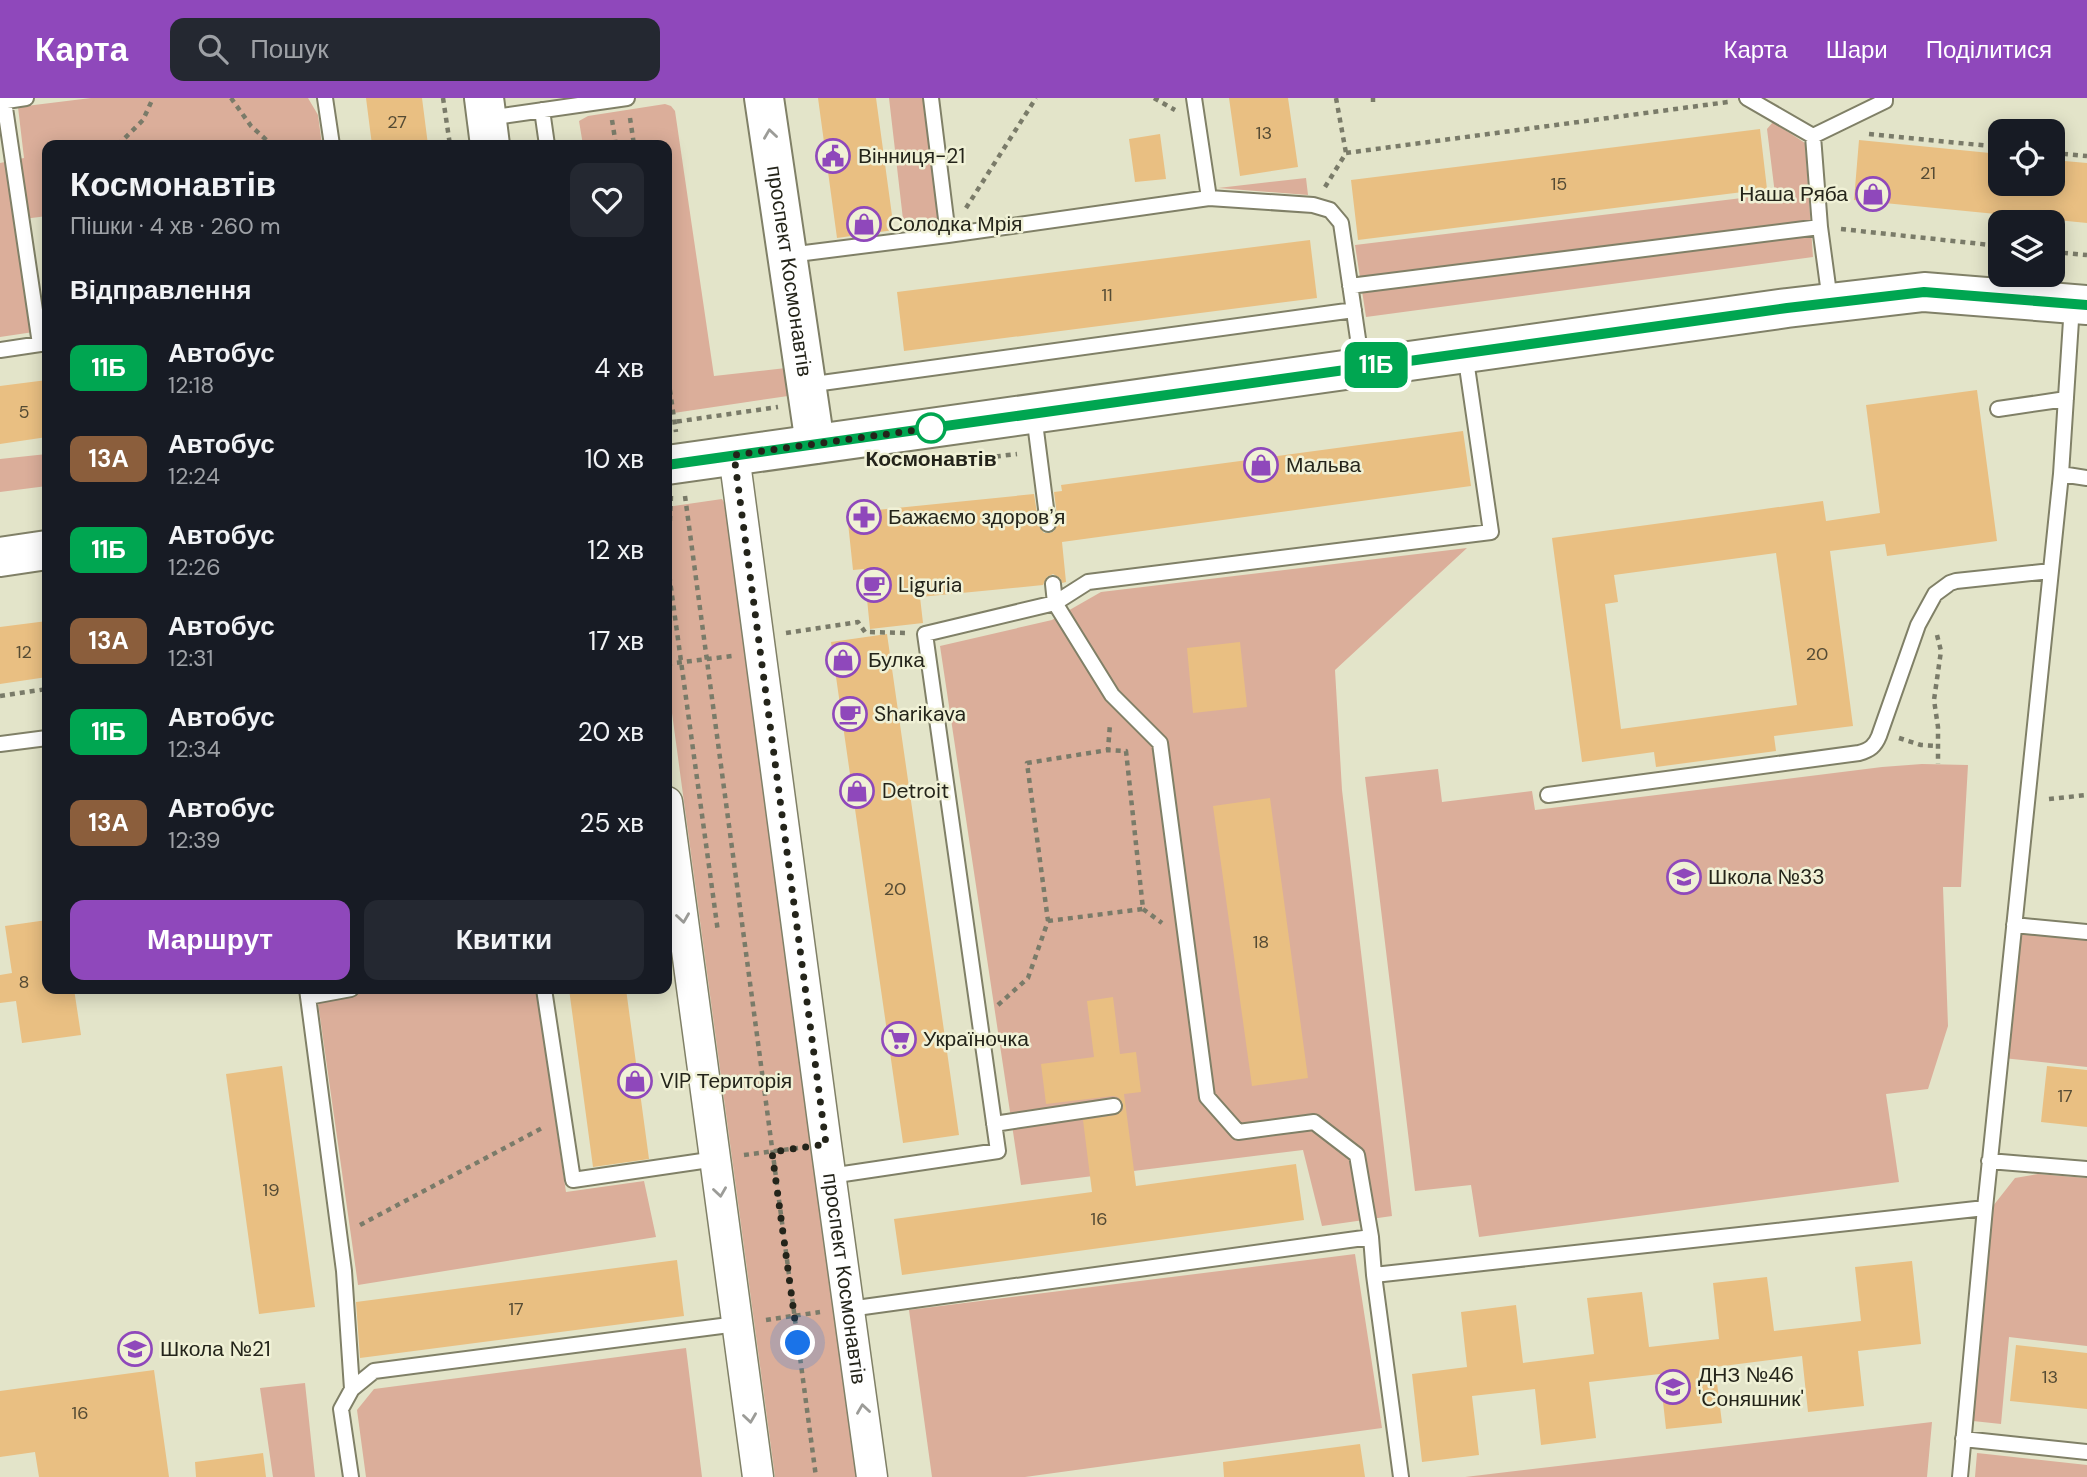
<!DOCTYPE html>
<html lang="uk">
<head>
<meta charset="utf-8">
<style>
  body { margin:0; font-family:"DM Sans",sans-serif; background:#242831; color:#f1f3f6; height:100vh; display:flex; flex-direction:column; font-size:26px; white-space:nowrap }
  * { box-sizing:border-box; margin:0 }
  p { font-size:23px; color:#9ea1a6 }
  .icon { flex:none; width:38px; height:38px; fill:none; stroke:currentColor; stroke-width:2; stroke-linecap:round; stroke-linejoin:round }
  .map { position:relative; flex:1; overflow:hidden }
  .panel { position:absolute; left:42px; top:42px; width:630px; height:854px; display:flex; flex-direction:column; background:#171b24; border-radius:14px; box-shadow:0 4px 18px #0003 }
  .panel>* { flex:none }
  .badge { padding:0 14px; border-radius:10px; font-size:24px; line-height:46px }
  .fabs { position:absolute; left:1988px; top:21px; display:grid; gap:14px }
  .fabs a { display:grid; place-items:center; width:77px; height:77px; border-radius:14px; background:#171b24; box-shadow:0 4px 18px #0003; font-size:35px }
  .you { position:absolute; width:35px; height:35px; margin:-18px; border:5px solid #fff; border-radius:50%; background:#1a73e8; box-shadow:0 0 0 10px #1a73e833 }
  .map>.badge { position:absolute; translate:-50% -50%; box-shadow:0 0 0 4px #fff }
  h2 { padding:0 28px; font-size:26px; line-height:63px }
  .round { display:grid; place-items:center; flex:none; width:74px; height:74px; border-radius:14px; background:#242831 }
  .head { display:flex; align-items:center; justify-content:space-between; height:119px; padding:0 28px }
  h1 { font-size:33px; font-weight:700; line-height:52px }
  .action { display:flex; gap:14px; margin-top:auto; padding:14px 28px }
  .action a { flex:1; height:80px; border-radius:14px; background:#8f48bb; color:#fff; font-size:28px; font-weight:700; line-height:80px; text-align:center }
  .action a+a { background:#242831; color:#f1f3f6 }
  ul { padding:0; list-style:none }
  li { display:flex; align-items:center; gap:21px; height:91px; padding:0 28px }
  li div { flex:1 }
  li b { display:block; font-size:26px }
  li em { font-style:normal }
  li .badge { min-width:77px; font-weight:700; text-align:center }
  header { display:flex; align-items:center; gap:42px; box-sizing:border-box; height:98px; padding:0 35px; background:#8f48bb; color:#fff }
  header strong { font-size:33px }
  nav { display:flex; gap:38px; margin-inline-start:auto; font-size:24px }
  .search { width:490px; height:63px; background:#242831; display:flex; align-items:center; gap:18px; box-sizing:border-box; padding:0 24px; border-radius:14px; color:#9ea1a6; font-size:26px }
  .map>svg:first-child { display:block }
  .green { fill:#dbae9a }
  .building { fill:#e9bf82; fill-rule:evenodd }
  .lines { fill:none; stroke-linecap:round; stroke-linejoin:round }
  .lane-casing { stroke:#808067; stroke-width:18 }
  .street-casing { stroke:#808067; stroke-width:33 }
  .secondary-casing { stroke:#808067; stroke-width:42 }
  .path { stroke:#7a7b69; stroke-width:4.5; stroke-dasharray:5 5; stroke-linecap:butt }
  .lane { stroke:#fff; stroke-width:14 }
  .street { stroke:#fff; stroke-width:30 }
  .secondary { stroke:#fff; stroke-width:38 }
  .oneway { stroke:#9c9c98 }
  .line-casing { stroke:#fff; stroke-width:16 }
  .line { stroke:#00a651; stroke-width:10 }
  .walk { stroke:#24241a; stroke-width:7; stroke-dasharray:0 12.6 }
  .stop-dot { fill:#fff; stroke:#00a651; stroke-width:3.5 }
  .labels { text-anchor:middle; stroke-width:5; stroke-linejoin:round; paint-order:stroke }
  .number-label { font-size:18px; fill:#554b34 }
  .poi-label { font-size:21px; fill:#24241a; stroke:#f0f1d6; text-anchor:start }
  .street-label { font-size:21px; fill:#24241a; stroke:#f0f1d6 }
  .stop-label { font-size:21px; font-weight:bold; fill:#24241a; stroke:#f0f1d6 }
</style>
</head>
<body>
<header>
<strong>Карта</strong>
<div class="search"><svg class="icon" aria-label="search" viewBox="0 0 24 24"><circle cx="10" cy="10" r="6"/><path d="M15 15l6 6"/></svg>Пошук</div>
<nav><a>Карта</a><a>Шари</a><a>Поділитися</a></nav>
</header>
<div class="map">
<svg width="2087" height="1379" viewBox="0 0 2087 1379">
  <rect width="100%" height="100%" fill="#e3e4c9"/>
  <!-- green -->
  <path class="green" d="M 91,0 L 308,0 L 318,17 L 322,47 L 47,47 L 47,118 L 16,122 L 27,204 L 47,202 L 47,232 L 0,239 L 0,65 L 24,60 L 18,9 Z
    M 889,0 L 923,0 L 940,127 L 904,130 Z
    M 665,6 L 671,8 L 675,13 L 714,278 L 786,270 L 789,290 L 788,298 L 667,316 L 667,47 L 583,47 L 579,23 L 588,18 Z
    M 1773,24 L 1805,45 L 1813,159 L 1366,219 L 1355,147 L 1775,96 L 1767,31 Z
    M 1306,80 L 1308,97 L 1218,90 Z
    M 47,356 L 47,388 L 0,394 L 0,361 Z
    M 722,401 L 727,410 L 858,1379 L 775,1379 L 667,578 L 667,409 Z
    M 1467,450 L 1335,572 L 1342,692 L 1392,1118 L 1322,1128 L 1303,1052 L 1021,1087 L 940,548 L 1052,522 L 1101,494 Z
    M 1922,666 L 1968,667 L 1961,789 L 1943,789 L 1948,928 L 1928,991 L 1886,996 L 1899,1084 L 1479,1139 L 1471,1087 L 1415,1093 L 1365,679 L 1438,671 L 1442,704 L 1532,693 L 1535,712 L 1882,669 Z
    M 2016,830 L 2087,836 L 2087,969 L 2003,960 Z
    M 316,891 L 536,891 L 566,1094 L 644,1083 L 656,1139 L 358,1187 Z
    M 2038,1076 L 2087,1080 L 2087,1248 L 2009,1239 L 2001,1326 L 1973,1323 L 1993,1108 L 2015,1080 Z
    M 1355,1156 L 1382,1330 L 1025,1379 L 932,1379 L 909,1212 Z
    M 686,1250 L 702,1379 L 366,1379 L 357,1312 L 374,1291 Z
    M 305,1285 L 315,1379 L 273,1379 L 260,1290 Z
    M 1932,1324 L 1927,1379 L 1465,1379 Z
    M 1977,1355 L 2087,1367 L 2087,1379 L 1975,1379 Z"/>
  <!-- building -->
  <path class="building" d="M 366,0 L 422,0 L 428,47 L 372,47 Z
    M 818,0 L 876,0 L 894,132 L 837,140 Z
    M 1229,0 L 1288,0 L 1298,69 L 1240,78 Z
    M 1760,31 L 1767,91 L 1358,142 L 1351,82 Z
    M 1160,36 L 1166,81 L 1135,84 L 1129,41 Z
    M 1859,42 L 2000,56 L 2000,86 L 2053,86 L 2053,62 L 2087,65 L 2087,125 L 1854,102 Z
    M 1310,142 L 1317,200 L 904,253 L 897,194 Z
    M 47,282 L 47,339 L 0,346 L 0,288 Z
    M 1977,292 L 1997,443 L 1887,458 L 1885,446 L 1830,453 L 1853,628 L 1774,638 L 1776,653 L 1656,669 L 1654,654 L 1582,664 L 1552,440 L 1823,403 L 1826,423 L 1880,415 L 1866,307 ZM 1776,455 L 1797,607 L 1621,631 L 1605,506 L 1618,504 L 1614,477 Z
    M 1463,333 L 1471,388 L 1062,444 L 1066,484 L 1062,485 L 1060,480 L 1053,476 L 1047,479 L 1043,487 L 920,499 L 923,525 L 870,531 L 864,471 L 853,472 L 847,415 L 1034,396 L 1039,428 L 1044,435 L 1050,435 L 1054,433 L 1058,425 L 1054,394 L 1062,393 L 1061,387 Z
    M 47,523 L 47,579 L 0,586 L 0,529 Z
    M 887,536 L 959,1037 L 903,1045 L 831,544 Z
    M 1240,544 L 1247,609 L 1193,615 L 1187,550 Z
    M 1270,700 L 1308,980 L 1252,988 L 1213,708 Z
    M 47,822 L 47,891 L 74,891 L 81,937 L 22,945 L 16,903 L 0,905 L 0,877 L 12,875 L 5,828 Z
    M 569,891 L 626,891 L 649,1061 L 593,1069 Z
    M 1113,899 L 1120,956 L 1136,954 L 1141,994 L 1124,996 L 1136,1088 L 1296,1066 L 1304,1122 L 902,1177 L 894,1121 L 1092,1094 L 1083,1022 L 1116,1017 L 1123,1012 L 1123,1006 L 1118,999 L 1113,998 L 1046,1006 L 1041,966 L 1094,959 L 1087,903 Z
    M 282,968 L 315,1209 L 259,1216 L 226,976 Z
    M 2047,968 L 2087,972 L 2087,1029 L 2041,1024 Z
    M 677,1162 L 684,1218 L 360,1260 L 356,1204 Z
    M 1912,1163 L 1921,1246 L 1858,1253 L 1864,1308 L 1808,1314 L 1802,1258 L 1715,1269 L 1722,1325 L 1666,1331 L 1660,1276 L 1589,1284 L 1596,1340 L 1541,1347 L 1535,1291 L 1472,1298 L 1479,1357 L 1422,1364 L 1412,1276 L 1467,1269 L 1461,1214 L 1516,1207 L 1523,1265 L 1594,1256 L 1587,1200 L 1642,1194 L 1649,1249 L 1719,1241 L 1713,1185 L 1767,1179 L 1774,1233 L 1861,1223 L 1855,1169 Z
    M 2016,1247 L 2087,1255 L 2087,1311 L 2010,1303 Z
    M 154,1272 L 169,1379 L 39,1379 L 35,1354 L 0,1359 L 0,1293 Z
    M 1360,1346 L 1365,1379 L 1224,1379 L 1223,1364 Z
    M 263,1355 L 266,1379 L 196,1379 L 195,1364 Z"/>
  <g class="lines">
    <!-- lane casing -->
    <g class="lane-casing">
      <path id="lane" d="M 325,0 L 332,47
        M 931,0 L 948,137
        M 1194,0 L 1209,100
        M 1747,0 L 1813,38 L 1885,3 L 1885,0
        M 4,3 L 40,246
        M 0,4 L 26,0
        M 542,12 L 547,47
        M 488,20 L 627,0
        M 1813,38 L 1820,129 L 1830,203
        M 789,157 L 948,137 L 1209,100 L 1313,107 L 1330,112 L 1341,125 L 1362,268
        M 1350,188 L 1820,129
        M 0,252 L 47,245
        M 807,287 L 1354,212
        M 1998,311 L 2066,301
        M 1034,317 L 1048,426
        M 2061,376 L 2087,380
        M 1053,486 L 1055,505 L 1112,597 L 1160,645 L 1207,999 L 1238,1034 L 1314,1024 L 1357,1057 L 1371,1139 L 1374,1177
        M 0,646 L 47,640
        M 1548,697 L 1859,655 C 1870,652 1875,648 1879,638 L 1918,527 L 1935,496 L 1950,485 L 1956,483 L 2051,473
        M 2014,827 L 2087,834
        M 307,891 L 344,1173 L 352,1291
        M 544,891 L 573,1082 L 716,1061
        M 308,899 L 351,891
        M 994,1026 L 1114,1008
        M 1989,1063 L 2087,1071
        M 830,1078 L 998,1053 L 925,536 L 1055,505 L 1088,484 L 1491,434 L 1465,255
        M 849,1211 L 1371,1139
        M 1963,1341 L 2087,1354
        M 351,1379 L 341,1311 L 352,1291 L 374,1273 L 737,1226
        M 1401,1379 L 1374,1177 L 1985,1110
        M 1960,1379 L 1985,1110 L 2061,376 L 2072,207"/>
    </g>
    <!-- street casing -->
    <g class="street-casing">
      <g id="street">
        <path id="s1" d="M 734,357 L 826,1046 L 872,1379"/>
        <path d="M 667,704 L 758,1379"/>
      </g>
    </g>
    <!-- secondary casing -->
    <g class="secondary-casing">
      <g id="secondary">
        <path d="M 484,0 L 490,47"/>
        <path id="s2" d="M 764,0 L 815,346"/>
        <path d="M 667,367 L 1787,210 L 1924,194 L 2087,207"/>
        <path d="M 0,459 L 47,452"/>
      </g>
    </g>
    <!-- path -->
    <path class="path" d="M 231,0 L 251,28 L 272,47
      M 443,0 L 450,47
      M 1154,0 L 1175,12
      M 1336,0 L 1346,55
      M 1373,0 L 1373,4
      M 630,20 L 634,47
      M 612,22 L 616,47
      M 1869,36 L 2000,49
      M 118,47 L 143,22 L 153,0
      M 2053,55 L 2087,58
      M 1325,89 L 1346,55 L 1728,4
      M 966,110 L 1036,0
      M 1841,131 L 2000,148
      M 2053,154 L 2087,157
      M 667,272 L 676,334
      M 667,325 L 778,309
      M 966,362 L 1017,356
      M 671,398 L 668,468 L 718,834
      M 685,398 L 816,1379
      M 786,535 L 858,524 L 865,534 L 905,535
      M 1937,537 L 1941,553 L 1934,602 L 1938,629 L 1938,666
      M 667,566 L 732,558
      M 0,598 L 47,591
      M 1899,640 L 1921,647 L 1938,648
      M 2049,701 L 2087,697
      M 1143,811 L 1162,825
      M 1048,823 L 1143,811 L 1126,653 L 1108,652
      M 998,907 L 1028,880 L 1048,823 L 1027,665 L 1108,652 L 1110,626
      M 744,1057 L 798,1050
      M 360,1127 L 544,1029
      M 766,1222 L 820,1214"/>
    <!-- lane -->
    <use href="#lane" class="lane"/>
    <!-- street -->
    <use href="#street" class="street"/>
    <!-- secondary -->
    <use href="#secondary" class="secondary"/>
  </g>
  <!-- one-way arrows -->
  <defs><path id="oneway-chevron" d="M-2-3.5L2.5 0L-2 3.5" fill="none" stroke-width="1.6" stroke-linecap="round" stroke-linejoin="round" transform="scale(1.75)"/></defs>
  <g class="oneway">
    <use href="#oneway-chevron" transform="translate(770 36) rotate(-98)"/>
    <use href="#oneway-chevron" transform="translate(683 820) rotate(82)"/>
    <use href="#oneway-chevron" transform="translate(720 1094) rotate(82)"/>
    <use href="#oneway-chevron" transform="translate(863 1311) rotate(-98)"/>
    <use href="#oneway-chevron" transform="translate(750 1320) rotate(82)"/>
  </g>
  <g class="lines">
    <!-- line casing -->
    <g class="line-casing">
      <path id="line" d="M 667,367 L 1787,210 L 1924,194 L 2087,207"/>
    </g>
    <!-- line -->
    <use href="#line" class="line"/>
    <!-- walk -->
    <path class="walk" d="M 798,1245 L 772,1054 L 826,1046 L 734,357 L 931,330"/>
  </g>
  <!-- icons -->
  <defs>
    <g id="civic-ring" transform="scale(1.75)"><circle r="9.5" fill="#f0f1d6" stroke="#8f48bb" stroke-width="1.5"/><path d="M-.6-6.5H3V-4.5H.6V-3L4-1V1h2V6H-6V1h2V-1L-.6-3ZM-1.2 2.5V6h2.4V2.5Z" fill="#8f48bb"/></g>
    <g id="shop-ring" transform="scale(1.75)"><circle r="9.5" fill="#f0f1d6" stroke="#8f48bb" stroke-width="1.5"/><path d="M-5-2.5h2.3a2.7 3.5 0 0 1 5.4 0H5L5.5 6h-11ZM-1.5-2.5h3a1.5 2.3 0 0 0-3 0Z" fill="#8f48bb"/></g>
    <g id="pharmacy-ring" transform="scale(1.75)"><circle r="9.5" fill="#f0f1d6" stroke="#8f48bb" stroke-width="1.5"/><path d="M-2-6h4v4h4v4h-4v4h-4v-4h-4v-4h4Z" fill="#8f48bb"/></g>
    <g id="cafe-ring" transform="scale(1.75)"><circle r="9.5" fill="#f0f1d6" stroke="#8f48bb" stroke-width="1.5"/><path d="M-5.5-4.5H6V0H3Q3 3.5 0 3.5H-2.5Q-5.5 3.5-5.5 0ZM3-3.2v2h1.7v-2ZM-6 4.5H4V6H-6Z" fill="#8f48bb"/></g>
    <g id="school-ring" transform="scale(1.75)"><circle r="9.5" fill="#f0f1d6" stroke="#8f48bb" stroke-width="1.5"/><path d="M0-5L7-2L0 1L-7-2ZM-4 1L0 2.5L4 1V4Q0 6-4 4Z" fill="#8f48bb"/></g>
    <g id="supermarket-ring" transform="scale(1.75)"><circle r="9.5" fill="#f0f1d6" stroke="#8f48bb" stroke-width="1.5"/><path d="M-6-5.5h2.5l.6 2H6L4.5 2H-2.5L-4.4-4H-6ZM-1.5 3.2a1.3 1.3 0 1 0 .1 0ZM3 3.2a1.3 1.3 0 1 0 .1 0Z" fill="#8f48bb"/></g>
  </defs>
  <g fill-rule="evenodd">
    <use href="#civic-ring" x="833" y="58"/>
    <use href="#shop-ring" x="1873" y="96"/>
    <use href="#shop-ring" x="864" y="126"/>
    <use href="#shop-ring" x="1261" y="367"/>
    <use href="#pharmacy-ring" x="864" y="419"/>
    <use href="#cafe-ring" x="874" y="487"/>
    <use href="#shop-ring" x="843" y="562"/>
    <use href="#cafe-ring" x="850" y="616"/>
    <use href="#shop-ring" x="857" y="693"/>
    <use href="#school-ring" x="1684" y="779"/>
    <use href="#supermarket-ring" x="899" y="941"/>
    <use href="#shop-ring" x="635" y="983"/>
    <use href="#school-ring" x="135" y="1251"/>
    <use href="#school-ring" x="1673" y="1289"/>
  </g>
  <!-- markers -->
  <circle class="stop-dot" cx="931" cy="330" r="14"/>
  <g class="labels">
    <!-- number labels -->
    <g class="number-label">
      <text x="397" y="30">27</text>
      <text x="1264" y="41">13</text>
      <text x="1928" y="81">21</text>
      <text x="1559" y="92">15</text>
      <text x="1107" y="203">11</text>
      <text x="24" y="320">5</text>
      <text x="24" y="560">12</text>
      <text x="1817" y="562">20</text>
      <text x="895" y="797">20</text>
      <text x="1261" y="850">18</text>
      <text x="24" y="890">8</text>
      <text x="2065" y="1004">17</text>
      <text x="271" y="1098">19</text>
      <text x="1099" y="1127">16</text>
      <text x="516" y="1217">17</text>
      <text x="2050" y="1285">13</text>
      <text x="80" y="1321">16</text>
    </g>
    <!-- poi labels -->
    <g class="poi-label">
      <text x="858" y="65">Вінниця-21</text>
      <text x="1848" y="103" text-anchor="end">Наша Ряба</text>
      <text x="888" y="133">Солодка Мрія</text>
      <text x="1286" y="374">Мальва</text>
      <text x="888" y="426">Бажаємо здоровʼя</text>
      <text x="898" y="494">Liguria</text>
      <text x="868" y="569">Булка</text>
      <text x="874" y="623">Sharikava</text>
      <text x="882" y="700">Detroit</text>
      <text x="1708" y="786">Школа №33</text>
      <text x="923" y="948">Україночка</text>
      <text x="660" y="990">VIP Територія</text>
      <text x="160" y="1258">Школа №21</text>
      <text x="1698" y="1284">ДНЗ №46<tspan x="1698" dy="24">'Соняшник'</tspan></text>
    </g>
    <!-- street labels -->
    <g class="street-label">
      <text dy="7" stroke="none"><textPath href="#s2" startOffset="175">проспект Космонавтів</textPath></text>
      <text dy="7" stroke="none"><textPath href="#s1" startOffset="831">проспект Космонавтів</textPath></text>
    </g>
    <!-- stop labels -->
    <g class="stop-label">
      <text x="931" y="368">Космонавтів</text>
    </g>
  </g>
</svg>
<div class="fabs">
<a><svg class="icon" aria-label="locate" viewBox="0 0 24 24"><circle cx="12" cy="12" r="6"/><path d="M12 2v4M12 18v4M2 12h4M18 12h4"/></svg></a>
<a><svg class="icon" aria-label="layers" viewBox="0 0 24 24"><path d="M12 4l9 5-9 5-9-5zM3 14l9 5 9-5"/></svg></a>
</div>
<div class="you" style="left:798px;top:1245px"></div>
<b class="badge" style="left:1376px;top:267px;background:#00a651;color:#fff">11Б</b>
<section class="panel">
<div class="head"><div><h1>Космонавтів</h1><p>Пішки · 4 хв · 260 m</p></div><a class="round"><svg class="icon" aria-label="heart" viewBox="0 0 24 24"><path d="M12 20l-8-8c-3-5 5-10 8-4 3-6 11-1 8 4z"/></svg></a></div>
<h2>Відправлення</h2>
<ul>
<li><span class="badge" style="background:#00a651;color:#fff">11Б</span><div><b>Автобус</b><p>12:18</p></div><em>4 хв</em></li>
<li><span class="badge" style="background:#8b5e3c;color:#fff">13А</span><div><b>Автобус</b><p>12:24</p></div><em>10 хв</em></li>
<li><span class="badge" style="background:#00a651;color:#fff">11Б</span><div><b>Автобус</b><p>12:26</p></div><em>12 хв</em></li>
<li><span class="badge" style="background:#8b5e3c;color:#fff">13А</span><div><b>Автобус</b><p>12:31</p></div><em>17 хв</em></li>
<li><span class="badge" style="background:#00a651;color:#fff">11Б</span><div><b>Автобус</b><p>12:34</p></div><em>20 хв</em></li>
<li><span class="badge" style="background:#8b5e3c;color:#fff">13А</span><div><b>Автобус</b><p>12:39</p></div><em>25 хв</em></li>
</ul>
<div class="action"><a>Маршрут</a><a>Квитки</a></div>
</section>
</div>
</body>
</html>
